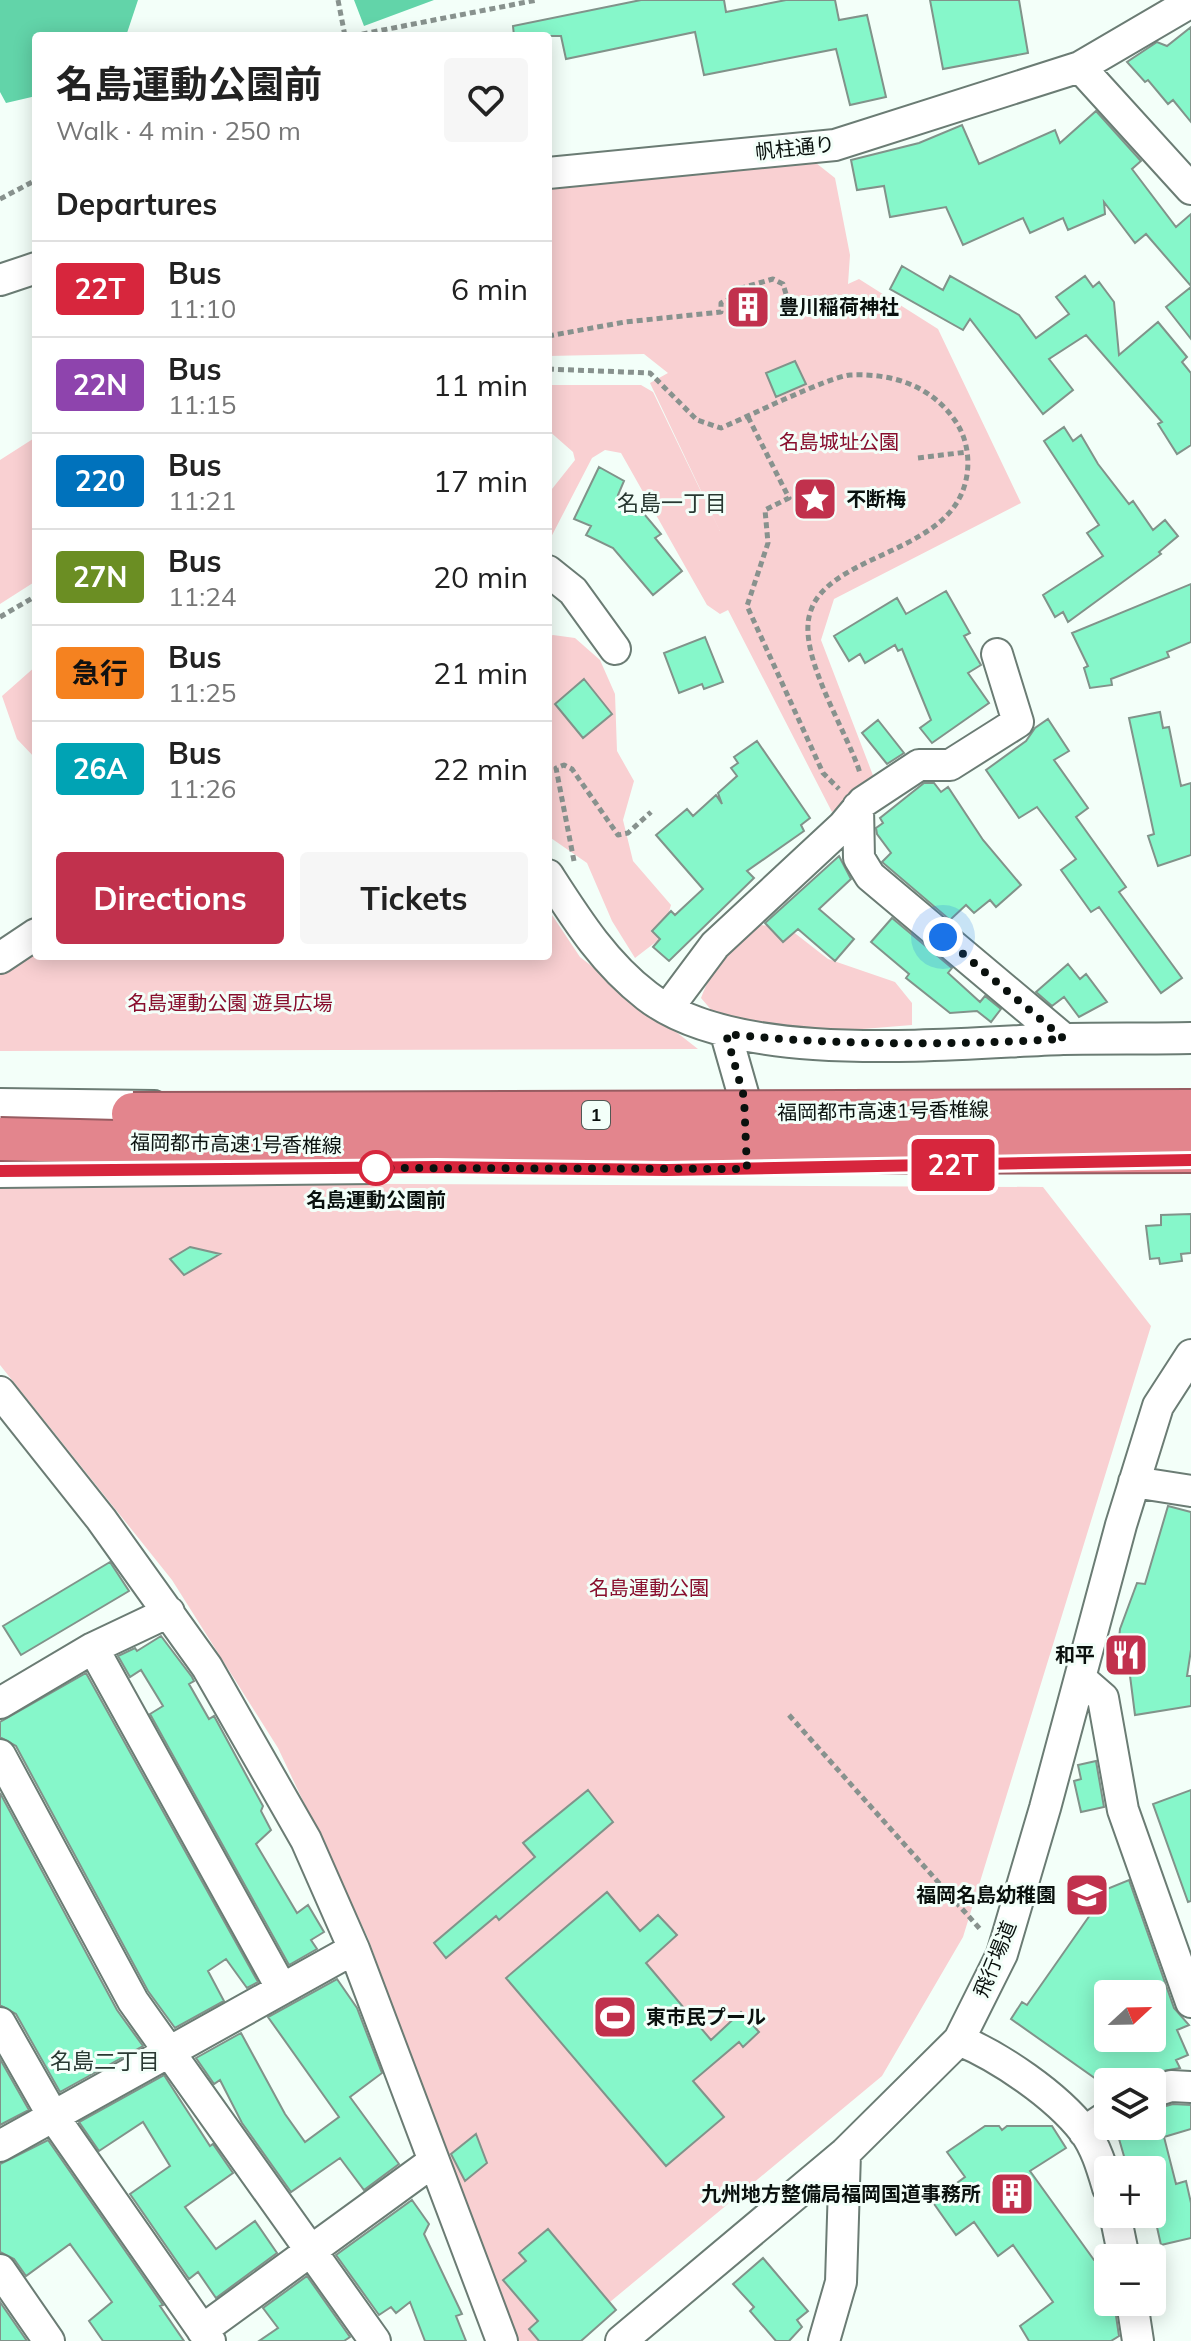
<!DOCTYPE html>
<html lang="en">
<head>
<meta charset="utf-8">
<style>
  body { margin:0; font-family:Mulish,"Noto Sans JP",sans-serif; background:#f6f6f6; color:#222; height:100vh; display:flex; flex-direction:column; font-size:30px; white-space:nowrap }
  * { box-sizing:border-box; margin:0 }
  p { font-size:26px; color:#767676 }
  .icon { flex:none; width:44px; height:44px; fill:none; stroke:currentColor; stroke-width:2; stroke-linecap:round; stroke-linejoin:round }
  .map { position:relative; flex:1; overflow:hidden }
  .panel { position:absolute; left:32px; top:32px; width:520px; height:928px; display:flex; flex-direction:column; background:#fff; border-radius:8px; box-shadow:0 4px 20px #0003 }
  .panel>* { flex:none }
  .badge { padding:0 16px; border-radius:6px; font-size:28px; line-height:52px }
  .needle { width:52px; rotate:68deg }
  .controls { position:absolute; left:1094px; top:1980px; display:grid; gap:16px }
  .controls a { display:grid; place-items:center; width:72px; height:72px; border-radius:8px; background:#fff; box-shadow:0 4px 20px #0003; font-size:40px }
  .you { position:absolute; width:40px; height:40px; margin:-20px; border:6px solid #fff; border-radius:50%; background:#1a73e8; box-shadow:0 0 0 12px #1a73e833 }
  .map>.badge { position:absolute; translate:-50% -50%; box-shadow:0 0 0 4px #fff }
  h2 { padding:0 24px; font-size:30px; line-height:72px }
  .round { display:grid; place-items:center; flex:none; width:84px; height:84px; border-radius:8px; background:#f6f6f6 }
  .overview { display:flex; align-items:center; justify-content:space-between; height:136px; padding:0 24px }
  h1 { font-size:38px; font-weight:700; line-height:60px }
  .button { display:flex; gap:16px; margin-top:auto; padding:16px 24px }
  .button a { flex:1; height:92px; border-radius:8px; background:#c1314d; color:#fff; font-size:32px; font-weight:700; line-height:92px; text-align:center }
  .button a+a { background:#f6f6f6; color:#222 }
  ul { padding:0; list-style:none }
  li { display:flex; align-items:center; gap:24px; height:96px; padding:0 24px; border-top:2px solid #e0e0e0 }
  li div { flex:1 }
  li b { display:block; font-size:30px }
  li em { font-style:normal }
  li .badge { min-width:88px; font-weight:700; text-align:center }
  .map>svg:first-child { display:block }
  .green { fill:#f9d0d2 }
  .water { fill:#62d4a9 }
  .building { fill:#86f7ca; stroke:#81938a; stroke-width:2; fill-rule:evenodd }
  .lines { fill:none; stroke-linecap:round; stroke-linejoin:round }
  .minor-casing { stroke:#6b7c74; stroke-width:34 }
  .path { stroke:#88928e; stroke-width:5; stroke-dasharray:6 4; stroke-linecap:butt }
  .minor { stroke:#fff; stroke-width:30 }
  .highway-bridge-casing { stroke:#975c61; stroke-width:46; stroke-linecap:butt }
  .highway-bridge { stroke:#e3858d; stroke-width:42 }
  .line-casing { stroke:#fff; stroke-width:18 }
  .line { stroke:#d7263d; stroke-width:12 }
  .walk { stroke:#0a110e; stroke-width:8; stroke-dasharray:0 14.4 }
  .stop-dot { fill:#fff; stroke:#d7263d; stroke-width:4 }
  .labels { text-anchor:middle; stroke-width:6; stroke-linejoin:round; paint-order:stroke }
  .shield { fill:#f3fff9; stroke:#505854; stroke-width:2 }
  .shield-label { font-size:18px; font-weight:bold; fill:#0a110e }
  .street-label { font-size:20px; fill:#0a110e; stroke:#f3fff9 }
  .poi-label { font-size:20px; font-weight:bold; fill:#0a110e; stroke:#f3fff9; text-anchor:start }
  .park-label { font-size:20px; fill:#880e2d; stroke:#f3fff9 }
  .stop-label { font-size:20px; font-weight:bold; fill:#0a110e; stroke:#f3fff9 }
  .neighbourhood-label { font-size:22px; fill:#293932; stroke:#f3fff9 }
</style>
</head>
<body>
<div class="map">
<svg width="1191" height="2341" viewBox="0 0 1191 2341">
  <rect width="100%" height="100%" fill="#f3fff9"/>
  <!-- green -->
  <path class="green" d="M 816,163 L 835,178 L 850,255 L 848,284 L 859,279 L 938,329 L 1021,503 L 834,599 L 821,640 L 874,778 L 832,812 L 728,610 L 720,614 L 707,605 L 621,453 L 605,450 L 592,458 L 548,543 L 548,494 L 575,460 L 573,452 L 548,430 L 548,385 L 641,385 L 653,392 L 720,531 L 650,383 L 668,373 L 644,354 L 548,356 L 548,187 Z
    M 36,437 L 36,581 L 0,604 L 0,460 Z
    M 553,635 L 575,638 L 600,660 L 615,694 L 617,751 L 634,781 L 623,820 L 633,861 L 671,905 L 661,938 L 635,958 L 612,921 L 587,863 L 548,836 L 548,637 Z
    M 36,666 L 36,759 L 17,739 L 2,696 Z
    M 548,909 L 580,957 L 698,1049 L 0,1051 L 0,965 L 36,941 L 36,956 L 548,956 Z
    M 759,925 L 787,927 L 828,959 L 895,982 L 912,1003 L 912,1025 L 838,1031 L 719,1019 L 701,998 C 713,966 732,945 759,925 Z
    M 0,1182 L 1043,1187 L 1151,1326 L 963,1937 L 882,2076 L 563,2341 L 515,2341 L 368,1938 L 278,1748 L 172,1580 L 0,1365 Z"/>
  <!-- water -->
  <path class="water" d="M 0,0 L 138,0 L 126,36 L 36,36 L 36,96 L 6,103 L 0,92 Z
    M 354,0 L 434,0 L 364,26 Z"/>
  <!-- building -->
  <path class="building" d="M 641,0 L 724,0 L 726,12 L 786,0 L 835,0 L 839,20 L 867,15 L 886,97 L 850,105 L 836,49 L 704,75 L 695,32 L 566,59 L 561,36 L 514,36 L 513,26 Z
    M 930,0 L 1019,0 L 1028,53 L 943,69 Z
    M 1191,27 L 1191,122 L 1173,100 L 1168,104 L 1148,80 L 1145,82 L 1127,62 L 1157,42 L 1167,46 Z
    M 1096,111 L 1141,161 L 1132,169 L 1176,227 L 1191,214 L 1191,286 L 1146,234 L 1135,243 L 1104,202 L 1105,214 L 1068,230 L 1063,218 L 1030,233 L 1023,218 L 963,245 L 946,207 L 890,217 L 884,186 L 857,190 L 851,160 L 919,143 L 962,125 L 979,164 L 1055,130 L 1060,143 Z
    M 902,266 L 943,290 L 950,276 L 1019,315 L 1036,338 L 1069,314 L 1056,297 L 1085,276 L 1093,287 L 1099,282 L 1114,302 L 1119,355 L 1158,322 L 1187,357 L 1182,362 L 1191,373 L 1191,445 L 1177,454 L 1158,424 L 1162,422 L 1086,335 L 1049,359 L 1073,390 L 1043,414 L 970,319 L 963,330 L 890,289 Z
    M 1191,287 L 1191,339 L 1166,307 Z
    M 795,361 L 806,384 L 776,397 L 766,373 Z
    M 1064,427 L 1073,441 L 1081,435 L 1098,464 L 1129,504 L 1133,501 L 1153,530 L 1165,520 L 1178,536 L 1159,552 L 1161,554 L 1068,622 L 1063,612 L 1055,617 L 1043,595 L 1103,556 L 1087,533 L 1099,525 L 1044,441 Z
    M 599,467 L 624,481 L 618,495 L 634,502 L 661,534 L 655,538 L 682,571 L 653,595 L 613,548 L 586,535 L 591,526 L 574,519 Z
    M 1191,584 L 1191,642 L 1167,652 L 1169,657 L 1111,679 L 1112,685 L 1090,688 L 1084,668 L 1088,666 L 1072,633 Z
    M 946,591 L 970,633 L 964,636 L 981,665 L 968,673 L 989,703 L 932,743 L 920,728 L 931,720 L 902,649 L 898,651 L 895,645 L 865,663 L 860,654 L 849,661 L 834,636 L 897,598 L 906,614 Z
    M 705,637 L 723,682 L 704,689 L 702,684 L 679,693 L 664,653 Z
    M 584,679 L 612,714 L 583,738 L 555,704 Z
    M 1160,712 L 1163,728 L 1169,727 L 1181,786 L 1191,783 L 1191,855 L 1158,866 L 1148,836 L 1154,834 L 1129,718 Z
    M 1048,719 L 1069,751 L 1054,760 L 1088,808 L 1076,817 L 1126,887 L 1119,892 L 1182,978 L 1161,993 L 1099,907 L 1091,912 L 1061,870 L 1076,859 L 1037,807 L 1019,818 L 986,770 L 1026,741 L 1035,728 Z
    M 878,720 L 904,753 L 887,764 L 862,733 Z
    M 757,741 L 810,818 L 801,825 L 804,831 L 747,871 L 754,878 L 669,961 L 653,947 L 660,939 L 652,931 L 671,911 L 675,915 L 703,889 L 656,835 L 687,809 L 693,816 L 716,795 L 722,804 L 718,793 L 737,776 L 731,768 L 738,763 L 734,757 Z
    M 924,783 L 934,783 L 941,792 L 948,787 L 983,840 L 1021,885 L 996,907 L 990,900 L 974,913 L 966,905 L 950,920 L 882,862 L 891,853 L 877,834 L 876,828 L 883,823 L 880,818 Z
    M 839,856 L 851,879 L 819,909 L 854,939 L 835,961 L 798,929 L 783,942 L 765,923 Z
    M 892,918 L 952,968 L 948,973 L 980,1002 L 985,996 L 1001,1009 L 991,1022 L 977,1011 L 950,1013 L 906,978 L 909,974 L 871,942 Z
    M 1068,964 L 1080,979 L 1086,974 L 1107,1002 L 1079,1017 L 1064,997 L 1052,1006 L 1036,992 Z
    M 1191,1214 L 1191,1253 L 1181,1254 L 1182,1261 L 1160,1264 L 1159,1258 L 1150,1259 L 1146,1226 L 1161,1225 L 1161,1215 Z
    M 190,1247 L 220,1254 L 184,1275 L 170,1259 Z
    M 1168,1506 L 1191,1512 L 1191,1650 L 1187,1676 L 1191,1676 L 1191,1706 L 1135,1715 L 1128,1660 L 1117,1659 L 1120,1629 L 1137,1583 L 1145,1584 Z
    M 110,1562 L 129,1591 L 21,1655 L 3,1626 Z
    M 161,1636 L 192,1677 L 194,1681 L 189,1684 L 209,1719 L 214,1716 L 263,1806 L 261,1811 L 271,1830 L 256,1844 L 297,1913 L 308,1905 L 324,1932 L 311,1940 L 317,1949 L 289,1965 L 150,1714 L 163,1706 L 141,1670 L 130,1677 L 118,1656 L 135,1648 L 137,1651 Z
    M 86,1673 L 258,1982 L 247,1988 L 226,1959 L 208,1971 L 224,2001 L 175,2028 L 148,1991 L 16,1746 L 0,1737 L 0,1722 Z
    M 1096,1761 L 1104,1807 L 1081,1812 L 1074,1781 L 1081,1779 L 1078,1765 Z
    M 588,1790 L 613,1822 L 499,1920 L 496,1916 L 446,1958 L 434,1943 L 535,1857 L 523,1843 Z
    M 1191,1790 L 1191,1901 L 1188,1902 L 1153,1804 Z
    M 0,1793 L 117,2010 L 143,2046 L 60,2092 L 16,2014 L 0,2005 Z
    M 1129,1880 L 1174,2008 L 1189,2025 L 1177,2030 L 1188,2055 L 1176,2060 L 1180,2068 L 1152,2073 L 1152,2070 L 1121,2082 L 1108,2082 L 1106,2086 L 1011,2019 L 1022,2002 L 1027,2005 L 1104,1895 L 1102,1891 ZM 1108,1994 L 1152,1994 L 1152,2038 L 1108,2038 Z
    M 607,1892 L 640,1931 L 658,1915 L 677,1935 L 646,1963 L 711,2040 L 741,2012 L 759,2032 L 743,2047 L 739,2042 L 693,2081 L 724,2117 L 666,2166 L 506,1978 Z
    M 337,1979 L 357,2008 L 382,2073 L 350,2097 L 399,2164 L 364,2190 L 340,2158 L 291,2192 L 242,2123 L 220,2080 L 214,2084 L 196,2058 L 241,2033 L 285,2114 L 305,2142 L 339,2117 L 268,2017 Z
    M 0,2059 L 29,2110 L 0,2125 Z
    M 164,2075 L 210,2146 L 213,2144 L 233,2173 L 185,2207 L 216,2249 L 255,2221 L 277,2253 L 216,2298 L 198,2272 L 189,2279 L 130,2194 L 170,2166 L 143,2122 L 99,2151 L 79,2122 Z
    M 1173,2104 L 1191,2105 L 1191,2129 L 1164,2137 L 1176,2184 L 1186,2181 L 1191,2203 L 1191,2238 L 1161,2245 L 1152,2205 L 1152,2170 L 1128,2170 L 1117,2132 L 1122,2126 L 1152,2126 L 1152,2110 Z
    M 985,2126 L 999,2126 L 1002,2130 L 1007,2126 L 1052,2126 L 1066,2148 L 1030,2171 L 1094,2260 L 1106,2258 L 1108,2302 L 1114,2302 L 1119,2336 L 1111,2341 L 1029,2341 L 1020,2326 L 1053,2302 L 1013,2245 L 998,2256 L 974,2222 L 956,2235 L 932,2201 L 965,2177 L 947,2152 Z
    M 476,2134 L 487,2163 L 465,2181 L 451,2154 Z
    M 48,2140 L 163,2305 L 160,2306 L 184,2341 L 103,2341 L 89,2321 L 112,2302 L 70,2244 L 26,2276 L 14,2259 L 0,2252 L 0,2164 Z
    M 412,2200 L 429,2224 L 424,2234 L 462,2314 L 456,2316 L 466,2341 L 425,2341 L 410,2302 L 396,2313 L 391,2307 L 379,2315 L 336,2255 Z
    M 548,2229 L 616,2310 L 581,2341 L 539,2341 L 529,2329 L 538,2321 L 503,2280 L 526,2261 L 519,2253 Z
    M 763,2258 L 808,2311 L 797,2320 L 802,2327 L 789,2341 L 776,2341 L 750,2311 L 754,2307 L 733,2284 Z
    M 307,2276 L 350,2337 L 344,2341 L 259,2341 L 278,2328 L 263,2308 Z
    M 0,2302 L 27,2341 L 0,2341 Z"/>
  <g class="lines">
    <!-- minor casing -->
    <g class="minor-casing">
      <path id="minor" d="M 1080,67 L 1191,189
        M 548,173 L 835,145 L 1080,67 L 1191,2
        M 0,280 L 36,268
        M 548,571 L 573,591 L 615,649
        M 858,807 L 859,858 L 870,876 L 1064,1039
        M 548,875 C 577,920 604,963 647,996 C 738,1067 951,1043 1063,1039 C 1106,1038 1148,1039 1191,1038
        M 0,958 L 36,934
        M 668,1008 L 715,945 L 843,826 L 863,802 L 919,765 L 950,765 L 1018,722 L 997,654
        M 726,1034 L 744,1097 L 746,1130
        M 0,1104 L 154,1106
        M 0,1172 L 377,1168
        M 0,1392 L 101,1519 L 207,1667 L 306,1840 L 354,1949 L 502,2341
        M 1134,1482 L 1191,1491
        M 93,1648 L 282,1989
        M 1080,1678 L 1103,1698 L 1123,1810 L 1191,2002
        M 0,1703 L 93,1648 L 169,1612
        M 0,1755 L 133,2001 L 375,2341
        M 0,2023 L 53,2116 L 210,2341
        M 959,2040 C 1000,2057 1056,2095 1084,2131 C 1096,2147 1102,2168 1108,2188
        M 1152,2092 L 1171,2086 L 1191,2087
        M 1084,2132 L 1108,2116
        M 0,2146 L 354,1949
        M 1115,2214 L 1124,2258
        M 0,2270 L 49,2341
        M 1132,2302 L 1138,2341
        M 202,2330 L 434,2161
        M 621,2341 L 845,2153 L 959,2040 L 1002,1954 L 1045,1808 L 1121,1525 L 1158,1406 L 1191,1355
        M 824,2341 L 841,2282 L 845,2153"/>
    </g>
    <!-- path -->
    <path class="path" d="M 338,0 L 345,36
      M 352,36 L 537,0
      M 0,199 L 36,180
      M 548,336 L 625,322 L 721,312 L 721,303 L 729,299 L 731,291 L 773,279 L 783,284 L 786,294
      M 548,369 L 650,373 L 697,420 L 721,428 C 747,417 828,377 850,375 C 893,373 932,386 956,422 C 970,443 972,473 960,497 C 932,554 826,558 810,613 C 797,655 847,731 860,773
      M 748,417 L 789,498 L 765,510 L 768,543 L 747,606 L 823,773 L 839,789
      M 918,458 L 967,452
      M 0,617 L 36,596
      M 574,861 L 556,768 L 564,765 L 572,769 L 618,835 L 628,833 L 651,812
      M 789,1715 L 980,1929"/>
    <!-- minor -->
    <use href="#minor" class="minor"/>
    <!-- highway-bridge casing -->
    <g class="highway-bridge-casing">
      <path id="highway-bridge" d="M 133,1114 L 1191,1111
        M 0,1139 L 559,1153 L 1191,1151"/>
    </g>
    <!-- highway-bridge -->
    <use href="#highway-bridge" class="highway-bridge"/>
  </g>
  <g class="lines">
    <!-- line casing -->
    <g class="line-casing">
      <path id="line" d="M 0,1171 L 437,1167 L 667,1170 L 1191,1160"/>
    </g>
    <!-- line -->
    <use href="#line" class="line"/>
    <!-- walk -->
    <path class="walk" d="M 376,1168 L 747,1169 L 744,1097 L 726,1034 C 841,1046 949,1045 1064,1039 L 943,937"/>
  </g>
  <!-- icons -->
  <defs>
    <g id="building-square" transform="scale(2.3)"><rect x="-9" y="-9" width="18" height="18" rx="4" fill="#c1314d" stroke="#f3fff9"/><path d="M-4-6H4V6H1V3H-1V6H-4ZM-2.5-4.3h1.7v1.8h-1.7ZM.8-4.3h1.7v1.8H.8ZM-2.5-1h1.7V.8h-1.7ZM.8-1h1.7V.8H.8Z" fill="#fff"/></g>
    <g id="sight-square" transform="scale(2.3)"><rect x="-9" y="-9" width="18" height="18" rx="4" fill="#c1314d" stroke="#f3fff9"/><path d="M0-6L1.8-2.2L6-1.7L2.9 1.2L3.7 5.4L0 3.3L-3.7 5.4L-2.9 1.2L-6-1.7L-1.8-2.2Z" fill="#fff"/></g>
    <g id="restaurant-square" transform="scale(2.3)"><rect x="-9" y="-9" width="18" height="18" rx="4" fill="#c1314d" stroke="#f3fff9"/><path d="M-5-6h1v4h1v-4h1v4h1v-4h1v5L-1.5 .5V6h-2V.5L-5-1ZM5-6V6H3V1.5H1.5Q1.5-4 5-6Z" fill="#fff"/></g>
    <g id="school-square" transform="scale(2.3)"><rect x="-9" y="-9" width="18" height="18" rx="4" fill="#c1314d" stroke="#f3fff9"/><path d="M0-5L7-2L0 1L-7-2ZM-4 1L0 2.5L4 1V4Q0 6-4 4Z" fill="#fff"/></g>
    <g id="stadium-square" transform="scale(2.3)"><rect x="-9" y="-9" width="18" height="18" rx="4" fill="#c1314d" stroke="#f3fff9"/><path d="M0-5a6.5 5 0 1 0 0 10a6.5 5 0 1 0 0-10ZM-3.5-1.8h7v3.6h-7Z" fill="#fff"/></g>
  </defs>
  <g fill-rule="evenodd">
    <use href="#building-square" x="748" y="307"/>
    <use href="#sight-square" x="815" y="499"/>
    <use href="#restaurant-square" x="1126" y="1655"/>
    <use href="#school-square" x="1087" y="1895"/>
    <use href="#stadium-square" x="615" y="2017"/>
    <use href="#building-square" x="1012" y="2194"/>
  </g>
  <!-- markers -->
  <circle class="stop-dot" cx="376" cy="1168" r="16"/>
  <g class="labels">
    <!-- shield labels -->
    <rect class="shield" x="582" y="1101" width="28" height="28" rx="6"/>
    <g class="shield-label">
      <text x="596" y="1121">1</text>
    </g>
    <!-- street labels -->
    <g class="street-label">
      <text transform="translate(795 148) rotate(-6)" y="7">帆柱通り</text>
      <text transform="translate(883 1111) rotate(-1)" y="7">福岡都市高速1号香椎線</text>
      <text transform="translate(236 1144) rotate(1)" y="7">福岡都市高速1号香椎線</text>
      <text transform="translate(995 1959) rotate(-68)" y="7">飛行場道</text>
    </g>
    <!-- poi labels -->
    <g class="poi-label">
      <text x="779" y="314">豊川稲荷神社</text>
      <text x="846" y="506">不断梅</text>
      <text x="1095" y="1662" text-anchor="end">和平</text>
      <text x="1056" y="1902" text-anchor="end">福岡名島幼稚園</text>
      <text x="646" y="2024">東市民プール</text>
      <text x="981" y="2201" text-anchor="end">九州地方整備局福岡国道事務所</text>
    </g>
    <!-- park labels -->
    <g class="park-label">
      <text x="839" y="449">名島城址公園</text>
      <text x="230" y="1010">名島運動公園 遊具広場</text>
      <text x="649" y="1595">名島運動公園</text>
    </g>
    <!-- stop labels -->
    <g class="stop-label">
      <text x="376" y="1207">名島運動公園前</text>
    </g>
    <!-- neighbourhood labels -->
    <g class="neighbourhood-label">
      <text x="672" y="511">名島一丁目</text>
      <text x="105" y="2069">名島二丁目</text>
    </g>
  </g>
</svg>
<div class="controls">
<a><svg class="needle" viewBox="-14 -14 28 28"><path d="M0-13l5 13h-10z" fill="#e53935"/><path d="M0 13l5-13h-10z" fill="#767676"/></svg></a>
<a><svg class="icon" aria-label="layers" viewBox="0 0 24 24"><path d="M12 4l9 5-9 5-9-5zM3 14l9 5 9-5"/></svg></a>
<a>+</a>
<a>−</a>
</div>
<div class="you" style="left:943px;top:937px"></div>
<b class="badge" style="left:953px;top:1165px;background:#d7263d;color:#fff">22T</b>
<section class="panel">
<div class="overview"><div><h1>名島運動公園前</h1><p>Walk · 4 min · 250 m</p></div><a class="round"><svg class="icon" aria-label="heart" viewBox="0 0 24 24"><path d="M12 20l-8-8c-3-5 5-10 8-4 3-6 11-1 8 4z"/></svg></a></div>
<h2>Departures</h2>
<ul>
<li><span class="badge" style="background:#d7263d;color:#fff">22T</span><div><b>Bus</b><p>11:10</p></div><em>6 min</em></li>
<li><span class="badge" style="background:#8e44ad;color:#fff">22N</span><div><b>Bus</b><p>11:15</p></div><em>11 min</em></li>
<li><span class="badge" style="background:#0072bc;color:#fff">220</span><div><b>Bus</b><p>11:21</p></div><em>17 min</em></li>
<li><span class="badge" style="background:#6b8e23;color:#fff">27N</span><div><b>Bus</b><p>11:24</p></div><em>20 min</em></li>
<li><span class="badge" style="background:#f58220;color:#111">急行</span><div><b>Bus</b><p>11:25</p></div><em>21 min</em></li>
<li><span class="badge" style="background:#00a3b4;color:#fff">26A</span><div><b>Bus</b><p>11:26</p></div><em>22 min</em></li>
</ul>
<div class="button"><a>Directions</a><a>Tickets</a></div>
</section>
</div>
</body>
</html>
